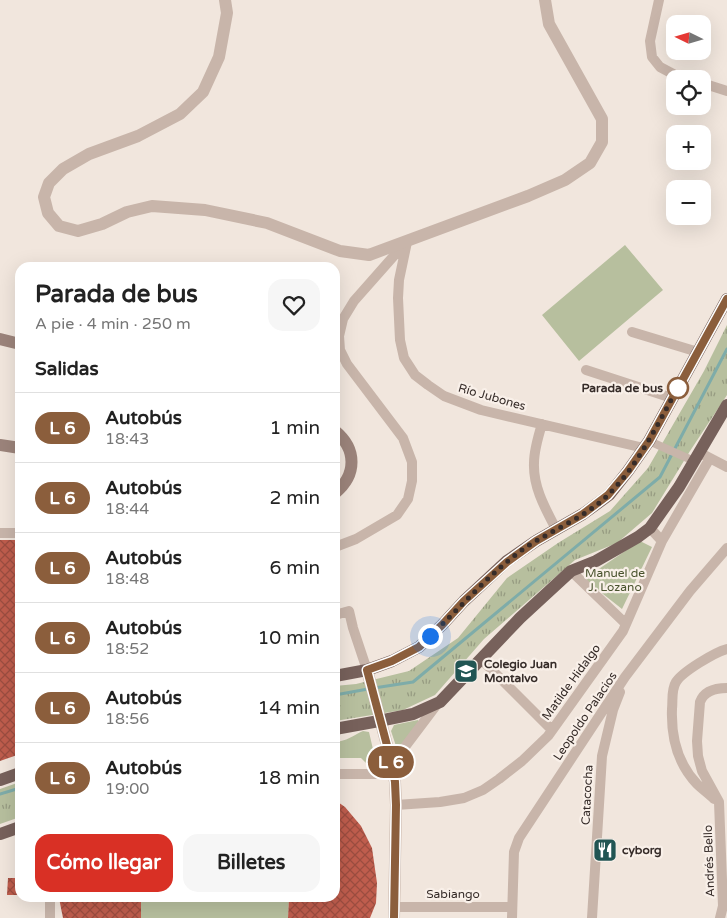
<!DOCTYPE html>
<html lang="es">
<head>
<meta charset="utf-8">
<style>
  body { margin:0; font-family:"Varela Round",sans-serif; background:#f6f6f6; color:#222; height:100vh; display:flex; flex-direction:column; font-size:19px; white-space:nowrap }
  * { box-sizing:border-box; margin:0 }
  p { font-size:16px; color:#767676 }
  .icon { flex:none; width:28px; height:28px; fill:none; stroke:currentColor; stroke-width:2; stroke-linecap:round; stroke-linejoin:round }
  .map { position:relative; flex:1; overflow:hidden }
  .side { position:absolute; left:15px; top:262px; width:325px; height:640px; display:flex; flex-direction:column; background:#fff; border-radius:15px; box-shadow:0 5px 20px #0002 }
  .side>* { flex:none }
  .badge { padding:0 10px; border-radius:16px; font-size:18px; line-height:32px }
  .needle { width:32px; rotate:275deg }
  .fabs { position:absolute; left:666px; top:15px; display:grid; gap:10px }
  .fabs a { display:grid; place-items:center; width:45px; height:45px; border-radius:10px; background:#fff; box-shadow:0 5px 20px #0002; font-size:25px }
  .you { position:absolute; width:25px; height:25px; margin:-12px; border:4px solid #fff; border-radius:50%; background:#1a73e8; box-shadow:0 0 0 8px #1a73e833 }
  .map>.badge { position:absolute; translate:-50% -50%; box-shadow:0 0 0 2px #fff }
  h2 { padding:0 20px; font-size:19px; line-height:45px }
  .round { display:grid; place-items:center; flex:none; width:52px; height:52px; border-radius:15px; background:#f6f6f6 }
  .summary { display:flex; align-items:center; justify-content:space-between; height:85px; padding:0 20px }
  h1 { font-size:24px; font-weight:800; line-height:38px }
  .primary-button { display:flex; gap:10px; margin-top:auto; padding:10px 20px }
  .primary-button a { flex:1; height:58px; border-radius:15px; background:#d93025; color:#fff; font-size:20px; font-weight:800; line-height:58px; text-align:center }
  .primary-button a+a { background:#f6f6f6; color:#222 }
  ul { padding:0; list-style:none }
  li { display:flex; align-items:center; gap:15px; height:70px; padding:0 20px; border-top:1px solid #e0e0e0 }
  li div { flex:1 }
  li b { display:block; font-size:19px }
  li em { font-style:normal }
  li .badge { min-width:55px; font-weight:700; text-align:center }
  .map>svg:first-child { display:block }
  .grass { fill:url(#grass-tufts) }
  .park { fill:#b7bf9e }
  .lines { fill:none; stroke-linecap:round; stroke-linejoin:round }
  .stream { stroke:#7eaca9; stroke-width:3 }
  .building { fill:url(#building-cross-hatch) }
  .pedestrian { stroke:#c8b5aa; stroke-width:8 }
  .minor { stroke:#c8b5aa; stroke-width:10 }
  .tertiary { stroke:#c8b5aa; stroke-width:12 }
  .secondary { stroke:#9c847b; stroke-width:12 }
  .primary { stroke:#77615b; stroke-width:12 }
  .line-casing { stroke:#fff; stroke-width:11 }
  .line { stroke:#8b5e3c; stroke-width:8 }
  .walk { stroke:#362c29; stroke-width:5; stroke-dasharray:0 9 }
  .stop-dot { fill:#fff; stroke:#8b5e3c; stroke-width:2.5 }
  .labels { text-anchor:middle; stroke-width:4.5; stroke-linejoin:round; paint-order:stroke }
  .stop-label { font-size:12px; font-weight:bold; fill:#362c29; stroke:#f9f0e9; text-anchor:end }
  .street-label { font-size:12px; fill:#362c29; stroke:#f9f0e9 }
  .park-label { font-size:12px; fill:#49532e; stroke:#f9f0e9 }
  .poi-label { font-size:12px; font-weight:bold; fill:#362c29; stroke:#f9f0e9; text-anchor:start }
</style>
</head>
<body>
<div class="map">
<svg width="727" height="918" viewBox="0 0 727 918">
  <defs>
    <pattern id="grass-tufts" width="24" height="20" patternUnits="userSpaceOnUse" patternTransform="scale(1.25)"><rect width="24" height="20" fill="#b7bf9e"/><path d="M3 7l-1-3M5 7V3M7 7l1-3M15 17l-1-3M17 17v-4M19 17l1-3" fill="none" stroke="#969b81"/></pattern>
    <pattern id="building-cross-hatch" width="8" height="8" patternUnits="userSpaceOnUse" patternTransform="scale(1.25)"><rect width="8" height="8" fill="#bf5d4d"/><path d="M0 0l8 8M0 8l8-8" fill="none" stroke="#9c4d40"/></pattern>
  </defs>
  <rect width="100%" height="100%" fill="#f1e6dd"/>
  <!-- grass -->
  <path class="grass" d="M 727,325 L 727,395 L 690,451 L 652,513 L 617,543 L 575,560 L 484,639 L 435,695 L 403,710 L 335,721 L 335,686 L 356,684 L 409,671 L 458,638 L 507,578 L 558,543 L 610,511 L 648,468 L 704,371 Z
    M 20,782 L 20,817 L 0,824 L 0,789 Z"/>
  <!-- park -->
  <path class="park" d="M 625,245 L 663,290 L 579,361 L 542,315 Z
    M 640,541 L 652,547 L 622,609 L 584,579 Z
    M 418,720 L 420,724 L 397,749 L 391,731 L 394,725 Z
    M 363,731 L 369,732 L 375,758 L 374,764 L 368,765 L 361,758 L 335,758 L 335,742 C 347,741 352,736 363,731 Z
    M 141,898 L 289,898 L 288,918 L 141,918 Z"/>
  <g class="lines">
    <!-- stream -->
    <path class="stream" d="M 374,688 L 413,682 L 660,477 L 727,349
      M 335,695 L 368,689
      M 0,794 L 20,788"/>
  </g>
  <!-- building -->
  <path class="building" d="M 0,540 L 20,540 L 20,754 L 0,761 Z
    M 335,800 L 345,807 L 361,826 L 372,848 L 377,883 L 376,903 L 370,918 L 288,918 L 289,898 L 335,898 Z
    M 8,878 L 20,878 L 20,895 L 7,895 Z
    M 59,898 L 141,898 L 141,918 L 63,918 Z"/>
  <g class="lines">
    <!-- pedestrian -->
    <path class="pedestrian" d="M 649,441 L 694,461"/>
    <!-- minor -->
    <path class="minor" d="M 659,0 L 650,41 L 652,57 L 660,67 L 675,75 L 688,79
      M 702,83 L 727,91
      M 407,242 L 399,280 L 398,298 L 400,340 L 404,358 L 415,375 L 428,385 L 444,396 L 481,410 L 644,448
      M 632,332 L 698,352
      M 586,370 L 672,398
      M 542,424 C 538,437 534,450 534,463 C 533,487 545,508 556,529
      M 704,455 L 727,467
      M 0,533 L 20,533
      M 662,541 L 710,458
      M 335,547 L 356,539 L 397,515 L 408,499 L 412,481 L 412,462 L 403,438 L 347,364 L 340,350 L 339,336 L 343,319 L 354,301 L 407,241
      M 571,571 L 626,624
      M 335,615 L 349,611 L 353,628 L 367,670
      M 481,659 L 552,730
      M 335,774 L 378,774 L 392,764 L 438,703
      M 714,799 C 709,794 702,789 697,784 C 677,763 671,736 672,709 C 673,700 671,690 676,682 C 682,672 715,652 727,649
      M 396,805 L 440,802 L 464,798 L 483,790 L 499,779 L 522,761 L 548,736 L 623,631 L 662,541 L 650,528
      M 50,898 L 50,918
      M 395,907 L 512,907
      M 512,918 L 514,852 L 519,838 L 625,677 L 690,591 L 727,548
      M 592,918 L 602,756 L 613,710 L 620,692
      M 720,918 L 723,906 L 719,802 L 702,771 L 698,756 L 697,741 L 700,702 C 704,691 716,688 727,688"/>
    <!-- tertiary -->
    <path class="tertiary" d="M 225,0 L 227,13 L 219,57 L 203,92 L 180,114 L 138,136 L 89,154 L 63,169 L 49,183 L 44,197 L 48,213 L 59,226 L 78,231 L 102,224 L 127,212 L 152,206 L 205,210 L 267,223 L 340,251 L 369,255 L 528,196 L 565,180 L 590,163 L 602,142 L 602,119 L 549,24 L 545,0
      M 367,670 L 392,764 L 395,782 L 396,805 L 394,918"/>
    <!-- secondary -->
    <path class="secondary" d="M 0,339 L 20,344
      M 335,431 C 357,449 357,475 335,493
      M 0,445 L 20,448"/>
    <!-- primary -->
    <path class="primary" d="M 335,676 L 367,670 L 392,661 L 419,647 L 442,625 L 464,601 L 507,561 L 536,541 L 583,514 L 609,495 L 628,471 L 649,441 L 727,299
      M 335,729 L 379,721 L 413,714 L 440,702 L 520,618 L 571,571 L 596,561 L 638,537 L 650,528 L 679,487 L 727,405
      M 0,780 L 20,773
      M 0,834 L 20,827"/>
  </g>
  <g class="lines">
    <!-- line casing -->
    <g class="line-casing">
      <path id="line" d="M 394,918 L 396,805 L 395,782 L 392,764 L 367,670 L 392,661 L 419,647 L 442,625 L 464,601 L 507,562 L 536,541 L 583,514 L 608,495 L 628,471 L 649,441 L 727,299"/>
    </g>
    <!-- line -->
    <use href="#line" class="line"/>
    <!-- walk -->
    <path class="walk" d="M 430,636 C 461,607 488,575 522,550 C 549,531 587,517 609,494 C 640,463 659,421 681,382 L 678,388"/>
  </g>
  <!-- icons -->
  <defs>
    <g id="school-square" transform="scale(1.25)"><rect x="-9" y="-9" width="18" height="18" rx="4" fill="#215553" stroke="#f9f0e9"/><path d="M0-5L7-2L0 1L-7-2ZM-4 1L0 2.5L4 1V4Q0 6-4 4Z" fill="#fff"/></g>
    <g id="restaurant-square" transform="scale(1.25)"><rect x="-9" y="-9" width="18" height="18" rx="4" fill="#215553" stroke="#f9f0e9"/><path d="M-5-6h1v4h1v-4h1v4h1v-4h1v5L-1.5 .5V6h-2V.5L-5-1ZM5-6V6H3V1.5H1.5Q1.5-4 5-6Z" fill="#fff"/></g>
  </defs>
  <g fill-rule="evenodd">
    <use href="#school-square" x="466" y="671"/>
    <use href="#restaurant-square" x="605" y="850"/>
  </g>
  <!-- markers -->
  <circle class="stop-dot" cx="678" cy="388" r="10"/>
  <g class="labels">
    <!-- stop labels -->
    <g class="stop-label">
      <text x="663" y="392">Parada de bus</text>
    </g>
    <!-- street labels -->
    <g class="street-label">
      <text transform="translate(492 397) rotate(16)" y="4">Río Jubones</text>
      <text transform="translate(571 682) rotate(-54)" y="4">Matilde Hidalgo</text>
      <text transform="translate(585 716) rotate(-56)" y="4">Leopoldo Palacios</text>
      <text transform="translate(587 795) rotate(-87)" y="4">Catacocha</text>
      <text transform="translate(709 861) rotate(-92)" y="4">Andrés Bello</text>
      <text x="453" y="898">Sabiango</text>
    </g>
    <!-- park labels -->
    <g class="park-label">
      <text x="615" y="577">Manuel de<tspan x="615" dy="14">J. Lozano</tspan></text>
    </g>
    <!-- poi labels -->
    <g class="poi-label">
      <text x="484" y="668">Colegio Juan<tspan x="484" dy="14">Montalvo</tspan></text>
      <text x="622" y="854">cyborg</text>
    </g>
  </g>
</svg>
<div class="fabs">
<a><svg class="needle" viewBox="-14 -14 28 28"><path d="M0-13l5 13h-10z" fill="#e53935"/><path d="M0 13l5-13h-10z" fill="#767676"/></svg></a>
<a><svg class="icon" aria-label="locate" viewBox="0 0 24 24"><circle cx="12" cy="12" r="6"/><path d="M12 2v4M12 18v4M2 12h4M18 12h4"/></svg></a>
<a>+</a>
<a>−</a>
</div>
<div class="you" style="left:430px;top:636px"></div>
<b class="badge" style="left:391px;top:762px;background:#8b5e3c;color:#fff">L 6</b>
<section class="side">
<div class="summary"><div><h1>Parada de bus</h1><p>A pie · 4 min · 250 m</p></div><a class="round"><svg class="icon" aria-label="heart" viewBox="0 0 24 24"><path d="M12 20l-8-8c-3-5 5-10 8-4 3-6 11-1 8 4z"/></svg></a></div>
<h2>Salidas</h2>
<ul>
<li><span class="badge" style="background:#8b5e3c;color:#fff">L 6</span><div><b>Autobús</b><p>18:43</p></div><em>1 min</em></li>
<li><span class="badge" style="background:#8b5e3c;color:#fff">L 6</span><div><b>Autobús</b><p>18:44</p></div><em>2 min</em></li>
<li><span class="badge" style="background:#8b5e3c;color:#fff">L 6</span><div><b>Autobús</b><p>18:48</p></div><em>6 min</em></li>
<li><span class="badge" style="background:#8b5e3c;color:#fff">L 6</span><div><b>Autobús</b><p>18:52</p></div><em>10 min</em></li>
<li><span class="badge" style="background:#8b5e3c;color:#fff">L 6</span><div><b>Autobús</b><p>18:56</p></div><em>14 min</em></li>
<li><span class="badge" style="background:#8b5e3c;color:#fff">L 6</span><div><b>Autobús</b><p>19:00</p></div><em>18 min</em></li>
</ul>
<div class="primary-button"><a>Cómo llegar</a><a>Billetes</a></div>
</section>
</div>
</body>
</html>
